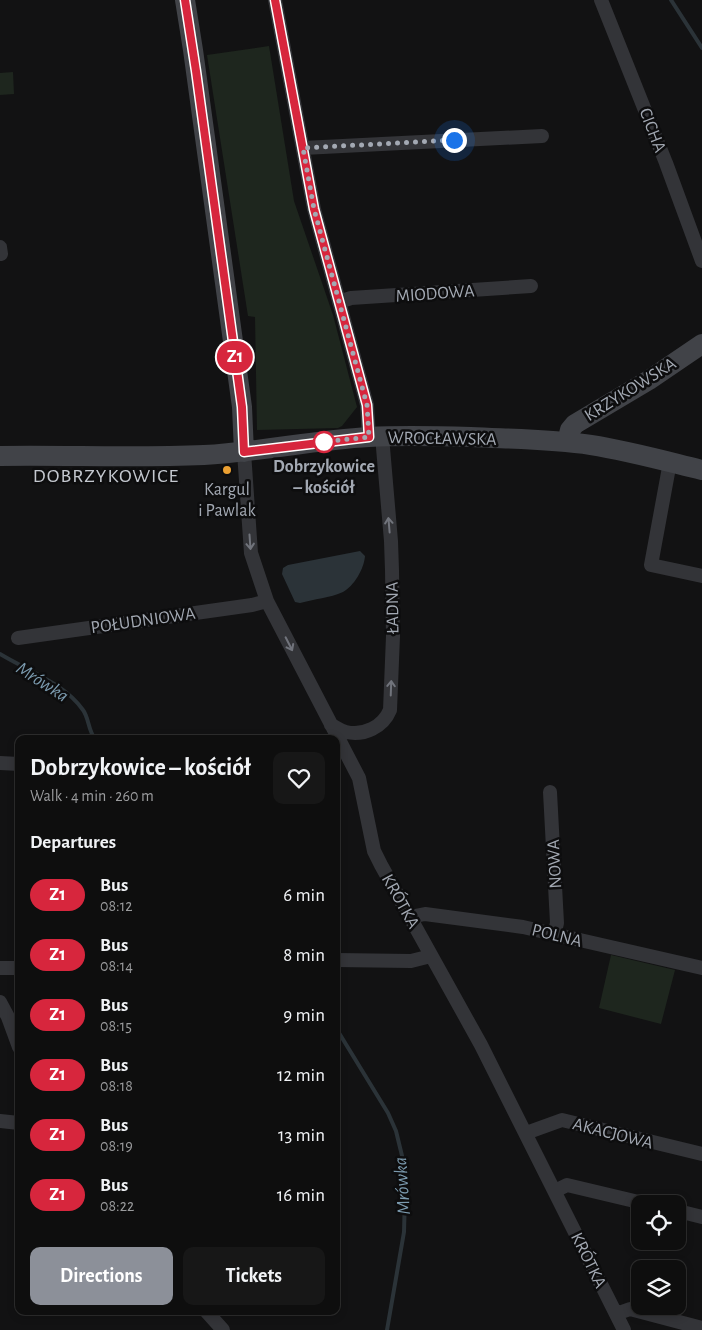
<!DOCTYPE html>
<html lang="en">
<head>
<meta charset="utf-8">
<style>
  body { margin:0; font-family:"Alegreya Sans",sans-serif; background:#171717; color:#f1f3f6; height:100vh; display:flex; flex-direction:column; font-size:19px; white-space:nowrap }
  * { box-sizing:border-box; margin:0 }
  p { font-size:16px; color:#9b9c9e }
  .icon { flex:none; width:28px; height:28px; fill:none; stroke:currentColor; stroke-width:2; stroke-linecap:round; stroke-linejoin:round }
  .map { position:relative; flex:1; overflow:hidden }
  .details { position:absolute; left:15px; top:735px; width:325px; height:580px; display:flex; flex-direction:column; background:#0e0e0e; border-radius:10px; box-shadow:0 2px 8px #0003,0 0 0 1px #2e2e2e }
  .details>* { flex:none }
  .badge { padding:0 10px; border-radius:16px; font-size:18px; line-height:32px }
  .fabs { position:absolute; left:631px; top:1195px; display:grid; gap:10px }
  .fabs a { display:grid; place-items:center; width:55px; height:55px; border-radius:10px; background:#0e0e0e; box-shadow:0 2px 8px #0003,0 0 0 1px #2e2e2e; font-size:25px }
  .you { position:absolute; width:25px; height:25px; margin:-12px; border:4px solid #fff; border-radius:50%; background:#1a73e8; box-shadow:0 0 0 8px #1a73e833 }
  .map>.badge { position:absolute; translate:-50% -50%; box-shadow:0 0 0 2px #fff }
  h2 { padding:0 15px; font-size:19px; line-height:45px }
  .round { display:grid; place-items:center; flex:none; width:52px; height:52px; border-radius:10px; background:#171717 }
  .head { display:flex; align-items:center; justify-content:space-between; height:85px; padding:0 15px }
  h1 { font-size:24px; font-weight:700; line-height:38px }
  .primary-button { display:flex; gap:10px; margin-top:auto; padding:10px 15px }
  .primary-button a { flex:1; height:58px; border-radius:10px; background:#8c9099; color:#fff; font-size:20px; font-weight:700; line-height:58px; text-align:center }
  .primary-button a+a { background:#171717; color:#f1f3f6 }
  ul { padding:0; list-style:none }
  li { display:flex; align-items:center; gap:15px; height:60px; padding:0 15px }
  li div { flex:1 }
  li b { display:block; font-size:19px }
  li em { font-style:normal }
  li .badge { min-width:55px; font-weight:700; text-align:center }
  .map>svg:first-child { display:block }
  .green { fill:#1e261e }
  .water { fill:#2b3338 }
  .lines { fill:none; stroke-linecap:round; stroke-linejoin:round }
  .stream { stroke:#2b3338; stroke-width:4 }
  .street { stroke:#333438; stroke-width:14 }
  .secondary { stroke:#414348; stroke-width:20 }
  .oneway { stroke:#71747c }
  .line-casing { stroke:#fff; stroke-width:11 }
  .line { stroke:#d7263d; stroke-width:8 }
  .walk { stroke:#a3a9b3; stroke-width:5; stroke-dasharray:0 9 }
  .stop-dot { fill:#fff; stroke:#d7263d; stroke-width:2.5 }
  .poi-dot { fill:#eba032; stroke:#0d0d0e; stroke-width:2 }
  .labels { text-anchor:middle; stroke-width:5; stroke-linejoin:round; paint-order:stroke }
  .street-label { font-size:18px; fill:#a3a9b3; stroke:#0d0d0e }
  .stop-label { font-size:18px; font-weight:bold; fill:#a3a9b3; stroke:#0d0d0e }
  .poi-label { font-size:18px; fill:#a3a9b3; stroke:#0d0d0e }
  .water-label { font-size:19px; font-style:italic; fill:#7b9aae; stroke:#0d0d0e }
  .quarter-label { font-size:20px; letter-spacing:1px; fill:#c4c8cf; stroke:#0d0d0e }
</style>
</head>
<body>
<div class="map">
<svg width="702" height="1330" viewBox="0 0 702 1330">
  <rect width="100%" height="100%" fill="#121213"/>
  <!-- green -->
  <path class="green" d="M 269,46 L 294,201 L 333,315 L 357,407 L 342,426 L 338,428 L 257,430 L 255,317 L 248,316 L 207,55 Z
    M 13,72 L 14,94 L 0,95 L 0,73 Z
    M 611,955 L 675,970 L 661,1024 L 599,1008 Z"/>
  <!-- water -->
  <path class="water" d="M 360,551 L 365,556 C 364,569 354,586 343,592 C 330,598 314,599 300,603 L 295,602 L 282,574 L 283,568 L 288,565 Z"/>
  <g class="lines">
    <!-- stream -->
    <path class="stream" d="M 671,0 L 702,48
      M 0,654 C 28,671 64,683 83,710 C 89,718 88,730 95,739
      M 336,1028 L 388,1113 L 396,1131 L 404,1164 L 405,1195 L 404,1232 L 387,1330"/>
    <!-- street -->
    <path class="street" d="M 275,0 L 314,209 L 367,405 L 369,437
      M 601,0 L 666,163 L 702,261
      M 303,148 L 542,136
      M 0,247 L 1,254
      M 339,302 L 351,298 L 531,286
      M 244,452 L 251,553 L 267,601 L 359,778 L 374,851 L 381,865 L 481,1045 L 624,1330
      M 670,462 L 651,565 L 702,576
      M 18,638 L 252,605 L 267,601
      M 331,725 C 336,727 341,731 346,732 C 364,736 383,727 390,710 L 393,636 L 392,570 L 391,541 L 382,436
      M 0,763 L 19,764
      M 550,792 L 557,923 L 554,935
      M 410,917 L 425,914 L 523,927 L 702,968
      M 336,960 L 411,961 L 431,956
      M 0,968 L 19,968
      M 0,1002 L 8,1017 L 19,1047
      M 0,1121 L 19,1123
      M 526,1133 L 562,1120 L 702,1154
      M 555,1191 L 567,1185 L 647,1204
      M 678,1211 L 702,1217
      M 206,1311 L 223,1330
      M 616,1314 L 630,1309 L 702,1328"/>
    <!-- secondary -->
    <path class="secondary" d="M 185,0 L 193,50 L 242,407 L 244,452
      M 567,442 L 570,430 L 575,424 L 649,380 L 702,344
      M 0,456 C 68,455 136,458 204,455 C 259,452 314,440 369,437 C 403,435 437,436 471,437 C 511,439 551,439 591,445 C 629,451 665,461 702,470"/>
  </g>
  <!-- one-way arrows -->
  <defs><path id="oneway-shaft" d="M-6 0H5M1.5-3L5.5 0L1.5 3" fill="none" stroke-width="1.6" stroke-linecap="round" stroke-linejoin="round" transform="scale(1.25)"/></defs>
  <g class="oneway">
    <use href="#oneway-shaft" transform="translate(389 525) rotate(-95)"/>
    <use href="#oneway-shaft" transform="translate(250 542) rotate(86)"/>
    <use href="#oneway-shaft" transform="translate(289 644) rotate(63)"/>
    <use href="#oneway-shaft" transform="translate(391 688) rotate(-88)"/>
  </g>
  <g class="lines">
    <!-- line casing -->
    <g class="line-casing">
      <path id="line" d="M 185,0 L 196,71 L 242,407 L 244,452 L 369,437 L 367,405 L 314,209 L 275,0"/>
    </g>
    <!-- line -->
    <use href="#line" class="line"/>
    <!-- walk -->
    <path class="walk" d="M 324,442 L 322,442 L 369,437 L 367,405 L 314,209 L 303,148 L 454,140"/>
  </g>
  <!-- markers -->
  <circle class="stop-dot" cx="324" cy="442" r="10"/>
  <circle class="poi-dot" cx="227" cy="470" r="5"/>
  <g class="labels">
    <!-- street labels -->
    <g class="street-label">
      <text transform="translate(653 130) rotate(69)" y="6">CICHA</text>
      <text transform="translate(435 293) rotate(-4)" y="6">MIODOWA</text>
      <text transform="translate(630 389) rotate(-32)" y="6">KRZYKOWSKA</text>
      <text transform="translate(442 438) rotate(1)" y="6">WROCŁAWSKA</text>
      <text transform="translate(392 608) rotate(-91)" y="6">ŁADNA</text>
      <text transform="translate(143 620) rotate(-8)" y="6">POŁUDNIOWA</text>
      <text transform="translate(554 864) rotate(-93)" y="6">NOWA</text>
      <text transform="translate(401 901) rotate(61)" y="6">KRÓTKA</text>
      <text transform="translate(557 935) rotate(14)" y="6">POLNA</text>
      <text transform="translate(613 1133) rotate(14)" y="6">AKACJOWA</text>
      <text transform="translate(589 1260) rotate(64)" y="6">KRÓTKA</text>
    </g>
    <!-- stop labels -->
    <g class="stop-label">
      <text x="324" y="472">Dobrzykowice<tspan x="324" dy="21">– kościół</tspan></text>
    </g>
    <!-- poi labels -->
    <g class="poi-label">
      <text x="227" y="495">Kargul<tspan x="227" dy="21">i Pawlak</tspan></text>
    </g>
    <!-- water labels -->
    <g class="water-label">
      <text transform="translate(43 681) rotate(33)" y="7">Mrówka</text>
      <text transform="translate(401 1186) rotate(-94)" y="7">Mrówka</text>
    </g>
    <!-- quarter labels -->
    <g class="quarter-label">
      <text x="106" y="482">DOBRZYKOWICE</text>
    </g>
  </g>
</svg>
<div class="fabs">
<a><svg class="icon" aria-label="locate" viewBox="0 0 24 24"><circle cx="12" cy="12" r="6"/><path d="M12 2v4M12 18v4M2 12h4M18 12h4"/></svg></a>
<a><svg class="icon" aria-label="layers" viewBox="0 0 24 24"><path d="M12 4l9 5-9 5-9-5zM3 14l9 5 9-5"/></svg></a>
</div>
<div class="you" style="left:454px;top:140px"></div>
<b class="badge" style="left:235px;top:357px;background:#d7263d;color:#fff">Z1</b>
<section class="details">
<div class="head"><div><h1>Dobrzykowice – kościół</h1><p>Walk · 4 min · 260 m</p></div><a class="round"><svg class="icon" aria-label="heart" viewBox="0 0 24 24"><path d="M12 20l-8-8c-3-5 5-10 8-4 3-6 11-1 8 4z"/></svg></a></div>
<h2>Departures</h2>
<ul>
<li><span class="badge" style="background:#d7263d;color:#fff">Z1</span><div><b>Bus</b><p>08:12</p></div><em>6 min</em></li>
<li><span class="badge" style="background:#d7263d;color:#fff">Z1</span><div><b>Bus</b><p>08:14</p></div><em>8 min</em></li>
<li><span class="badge" style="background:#d7263d;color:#fff">Z1</span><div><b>Bus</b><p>08:15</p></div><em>9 min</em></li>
<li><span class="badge" style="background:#d7263d;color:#fff">Z1</span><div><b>Bus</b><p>08:18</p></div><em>12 min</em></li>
<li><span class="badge" style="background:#d7263d;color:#fff">Z1</span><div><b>Bus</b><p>08:19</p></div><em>13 min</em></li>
<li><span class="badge" style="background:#d7263d;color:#fff">Z1</span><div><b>Bus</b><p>08:22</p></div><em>16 min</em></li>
</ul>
<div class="primary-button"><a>Directions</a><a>Tickets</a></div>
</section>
</div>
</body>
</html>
